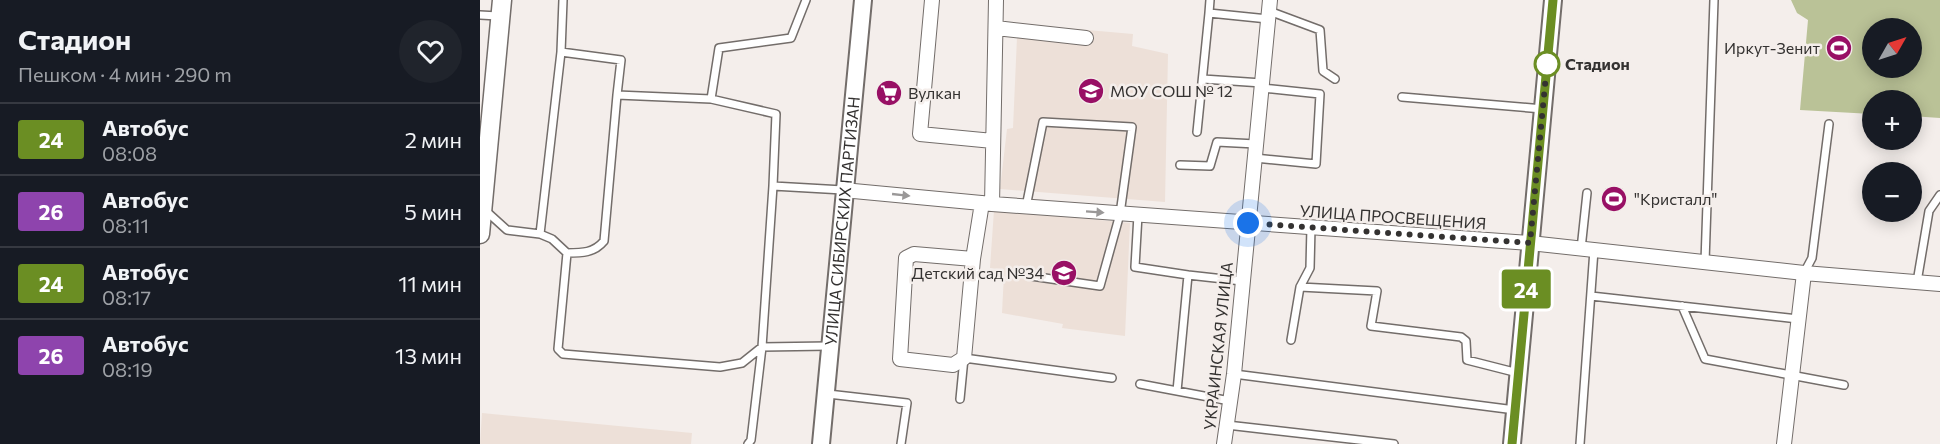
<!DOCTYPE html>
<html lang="ru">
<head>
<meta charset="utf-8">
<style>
  body { margin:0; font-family:Commissioner,sans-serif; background:#20242c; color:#f1f3f6; height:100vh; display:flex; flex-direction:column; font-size:22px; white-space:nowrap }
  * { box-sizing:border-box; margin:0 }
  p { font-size:20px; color:#9ea1a6 }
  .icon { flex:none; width:33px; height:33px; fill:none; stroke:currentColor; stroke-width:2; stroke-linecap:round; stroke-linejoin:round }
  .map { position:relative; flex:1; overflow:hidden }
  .side { display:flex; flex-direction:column; background:#171b24; width:480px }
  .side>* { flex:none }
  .badge { padding:0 12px; border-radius:4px; font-size:21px; line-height:39px }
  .needle { width:39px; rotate:51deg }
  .tools { position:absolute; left:1382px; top:18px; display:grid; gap:12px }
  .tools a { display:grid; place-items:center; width:60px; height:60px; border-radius:50%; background:#171b24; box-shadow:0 3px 15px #0003; font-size:30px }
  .you { position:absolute; width:30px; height:30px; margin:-15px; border:4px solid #fff; border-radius:50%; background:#1a73e8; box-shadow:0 0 0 9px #1a73e833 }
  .map>.badge { position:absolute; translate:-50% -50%; box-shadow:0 0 0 3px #fff }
  .round { display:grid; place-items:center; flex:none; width:63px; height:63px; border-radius:32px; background:#20242c }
  .head { display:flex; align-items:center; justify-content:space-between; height:102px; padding:0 18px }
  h1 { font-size:28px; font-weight:700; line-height:45px }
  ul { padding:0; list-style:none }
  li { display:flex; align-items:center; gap:18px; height:72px; padding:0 18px; border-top:2px solid #363941 }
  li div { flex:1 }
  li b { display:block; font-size:22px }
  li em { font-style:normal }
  li .badge { min-width:66px; font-weight:700; text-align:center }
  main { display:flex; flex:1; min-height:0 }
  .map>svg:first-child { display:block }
  .built { fill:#ede0d8 }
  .green { fill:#bac297; fill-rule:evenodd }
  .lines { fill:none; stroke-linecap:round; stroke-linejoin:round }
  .service-casing { stroke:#736d6a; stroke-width:10 }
  .minor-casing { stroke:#736d6a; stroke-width:16 }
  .tertiary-casing { stroke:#736d6a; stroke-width:20 }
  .secondary-casing { stroke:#736d6a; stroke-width:21 }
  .service { stroke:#fff; stroke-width:7 }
  .minor { stroke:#fff; stroke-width:14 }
  .tertiary { stroke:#fff; stroke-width:16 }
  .secondary { stroke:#fff; stroke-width:18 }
  .oneway { fill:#9a9898 }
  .line-casing { stroke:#fff; stroke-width:14 }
  .line { stroke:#6b8e23; stroke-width:9 }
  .walk { stroke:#343231; stroke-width:6; stroke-dasharray:0 10.8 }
  .stop-dot { fill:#fff; stroke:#6b8e23; stroke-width:3 }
  .labels { text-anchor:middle; stroke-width:5; stroke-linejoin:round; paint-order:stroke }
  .poi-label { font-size:16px; fill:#343231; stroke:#f4eeeb; text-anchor:start }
  .stop-label { font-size:16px; font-weight:bold; fill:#343231; stroke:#f4eeeb; text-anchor:start }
  .street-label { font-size:16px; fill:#343231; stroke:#f4eeeb }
</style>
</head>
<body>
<main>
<section class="side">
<div class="head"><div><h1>Стадион</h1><p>Пешком · 4 мин · 290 m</p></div><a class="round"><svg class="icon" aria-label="heart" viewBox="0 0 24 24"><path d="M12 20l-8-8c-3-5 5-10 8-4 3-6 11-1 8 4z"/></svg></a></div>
<ul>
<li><span class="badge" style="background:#6b8e23;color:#fff">24</span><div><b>Автобус</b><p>08:08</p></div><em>2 мин</em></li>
<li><span class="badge" style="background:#8e44ad;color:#fff">26</span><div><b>Автобус</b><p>08:11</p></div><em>5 мин</em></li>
<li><span class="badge" style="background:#6b8e23;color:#fff">24</span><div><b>Автобус</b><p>08:17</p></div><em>11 мин</em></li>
<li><span class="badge" style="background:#8e44ad;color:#fff">26</span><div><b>Автобус</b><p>08:19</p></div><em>13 мин</em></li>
</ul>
</section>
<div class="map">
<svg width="1460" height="444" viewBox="0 0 1460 444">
  <rect width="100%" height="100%" fill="#f4eeeb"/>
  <!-- built -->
  <path class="built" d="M 550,25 L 653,34 L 652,46 L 688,54 L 685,202 L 520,189 L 527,129 L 533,128 L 537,37 L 548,37 Z
    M 514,210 L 650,223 L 645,336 L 582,328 L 583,324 L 522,313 L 524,273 L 518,273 L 518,269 L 510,268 Z
    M 2,413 L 212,433 L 211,444 L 0,444 Z"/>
  <!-- green -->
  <path class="green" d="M 1311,0 L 1460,0 L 1460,118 L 1431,116 L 1431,100 L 1392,100 L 1392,114 L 1320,110 L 1328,20 L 1317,13 ZM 1392,28 L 1431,28 L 1431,68 L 1392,68 Z"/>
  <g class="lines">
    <!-- service casing -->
    <g class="service-casing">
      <path id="service" d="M 730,0 L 729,13 L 788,19
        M 789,11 L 840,30 L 843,71 L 855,79
        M 0,15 L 18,16
        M 81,52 L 83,0
        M 723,79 L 782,83
        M 922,97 L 1063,109
        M 231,99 L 239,48 L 311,38 L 326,0
        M 717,132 L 729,13
        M 775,158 L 836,164 L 840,94 L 782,88
        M 700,165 L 730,166 L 737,142 L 776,144
        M 546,207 L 563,122 L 652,127 L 640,214 L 620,286 L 551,276
        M 6,211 L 27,230 L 60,234 L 72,239 L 87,253 L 78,349 L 83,354 L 240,367 L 262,363 L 282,347 L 349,346
        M 658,215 L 655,267 L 708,275
        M 60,234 L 81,52 L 141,60 L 137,95
        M 1101,249 L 1107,193
        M 87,253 C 102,253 114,253 124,241 L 137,95 L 231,99 L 296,114 L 293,186 L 363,190
        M 1225,262 L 1234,0
        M 1324,273 L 1332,258 L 1349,124
        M 1437,282 L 1449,211 L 1460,195
        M 820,287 L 897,291 L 891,326 L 981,337 L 986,341 L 987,360 L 1038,373
        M 1111,296 L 1318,319
        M 1202,306 L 1225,359 L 1364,385
        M 811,340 L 820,287 L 830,268 L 831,227
        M 754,374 L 1035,410
        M 660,384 L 750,401
        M 697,391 L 708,275 L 762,281
        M 348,394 L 427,403 L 421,444
        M 480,399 L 484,358 L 632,378
        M 747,425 L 914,444
        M 268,444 L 271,440 L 282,347 L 293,186
        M 1100,444 L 1114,250"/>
    </g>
    <!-- minor casing -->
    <g class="minor-casing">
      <path id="minor" d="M 452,0 L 440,134 L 513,141
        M 516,28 L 606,38
        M 363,190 L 512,204 L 1050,243 L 1324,273 L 1460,284
        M 512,204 L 516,0
        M 493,259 L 434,254 L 426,258 L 420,359 L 473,365 L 484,358 L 493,259 L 502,203
        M 744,444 L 754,374 L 790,0
        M 1304,444 L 1324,273"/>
    </g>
    <!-- tertiary casing -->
    <g class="tertiary-casing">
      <g id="tertiary">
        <path id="s1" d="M 341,444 L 383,0"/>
        <path d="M 1032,444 L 1073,0"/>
      </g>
    </g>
    <!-- secondary casing -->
    <g class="secondary-casing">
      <path id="secondary" d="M 0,234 L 22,0"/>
    </g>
    <!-- service -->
    <use href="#service" class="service"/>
    <!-- minor -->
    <use href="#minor" class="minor"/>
    <!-- tertiary -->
    <use href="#tertiary" class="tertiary"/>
    <!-- secondary -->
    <use href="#secondary" class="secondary"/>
  </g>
  <!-- one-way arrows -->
  <defs><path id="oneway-solid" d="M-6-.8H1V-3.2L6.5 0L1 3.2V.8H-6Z" transform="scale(1.5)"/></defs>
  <g class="oneway">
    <use href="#oneway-solid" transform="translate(421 195) rotate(6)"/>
    <use href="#oneway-solid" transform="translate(615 212) rotate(4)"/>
  </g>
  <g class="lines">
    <!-- line casing -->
    <g class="line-casing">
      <path id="line" d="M 1032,444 L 1073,0"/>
    </g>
    <!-- line -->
    <use href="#line" class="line"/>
    <!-- walk -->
    <path class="walk" d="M 768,223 L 1050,243 L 1067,64"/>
  </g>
  <!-- icons -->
  <defs>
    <g id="stadium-disc" transform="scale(1.35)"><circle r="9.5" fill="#981065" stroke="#f4eeeb"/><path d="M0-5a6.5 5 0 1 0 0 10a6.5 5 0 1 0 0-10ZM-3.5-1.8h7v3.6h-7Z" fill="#fff"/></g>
    <g id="school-disc" transform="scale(1.35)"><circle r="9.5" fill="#981065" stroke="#f4eeeb"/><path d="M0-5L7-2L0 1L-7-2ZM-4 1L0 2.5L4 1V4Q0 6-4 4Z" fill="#fff"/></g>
    <g id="supermarket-disc" transform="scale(1.35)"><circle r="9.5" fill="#981065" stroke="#f4eeeb"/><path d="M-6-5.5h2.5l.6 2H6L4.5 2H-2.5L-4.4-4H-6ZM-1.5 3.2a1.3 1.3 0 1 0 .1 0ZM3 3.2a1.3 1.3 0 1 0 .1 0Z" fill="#fff"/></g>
  </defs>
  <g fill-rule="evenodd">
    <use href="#stadium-disc" x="1359" y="48"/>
    <use href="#school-disc" x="611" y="91"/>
    <use href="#supermarket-disc" x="409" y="93"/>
    <use href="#stadium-disc" x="1134" y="199"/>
    <use href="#school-disc" x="584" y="273"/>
  </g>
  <!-- markers -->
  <circle class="stop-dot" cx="1067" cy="64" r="12"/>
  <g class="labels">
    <!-- poi labels -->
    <g class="poi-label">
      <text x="1340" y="54" text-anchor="end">Иркут-Зенит</text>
      <text x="630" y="97">МОУ СОШ № 12</text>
      <text x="428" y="99">Вулкан</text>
      <text x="1154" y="205">"Кристалл"</text>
      <text x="564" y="279" text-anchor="end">Детский сад №34</text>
    </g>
    <!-- stop labels -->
    <g class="stop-label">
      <text x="1085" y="70">Стадион</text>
    </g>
    <!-- street labels -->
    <g class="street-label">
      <text transform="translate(913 217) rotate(4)" y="6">УЛИЦА ПРОСВЕЩЕНИЯ</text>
      <text dy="6" stroke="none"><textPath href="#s1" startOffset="224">УЛИЦА СИБИРСКИХ ПАРТИЗАН</textPath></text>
      <text transform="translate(738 346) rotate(-84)" y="6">УКРАИНСКАЯ УЛИЦА</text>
    </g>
  </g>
</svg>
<div class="tools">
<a><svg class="needle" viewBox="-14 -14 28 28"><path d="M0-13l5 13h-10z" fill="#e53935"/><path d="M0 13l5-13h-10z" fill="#9ea1a6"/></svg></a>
<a>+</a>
<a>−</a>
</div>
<div class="you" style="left:768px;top:223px"></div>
<b class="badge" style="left:1046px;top:289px;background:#6b8e23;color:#fff">24</b>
</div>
</main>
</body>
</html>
